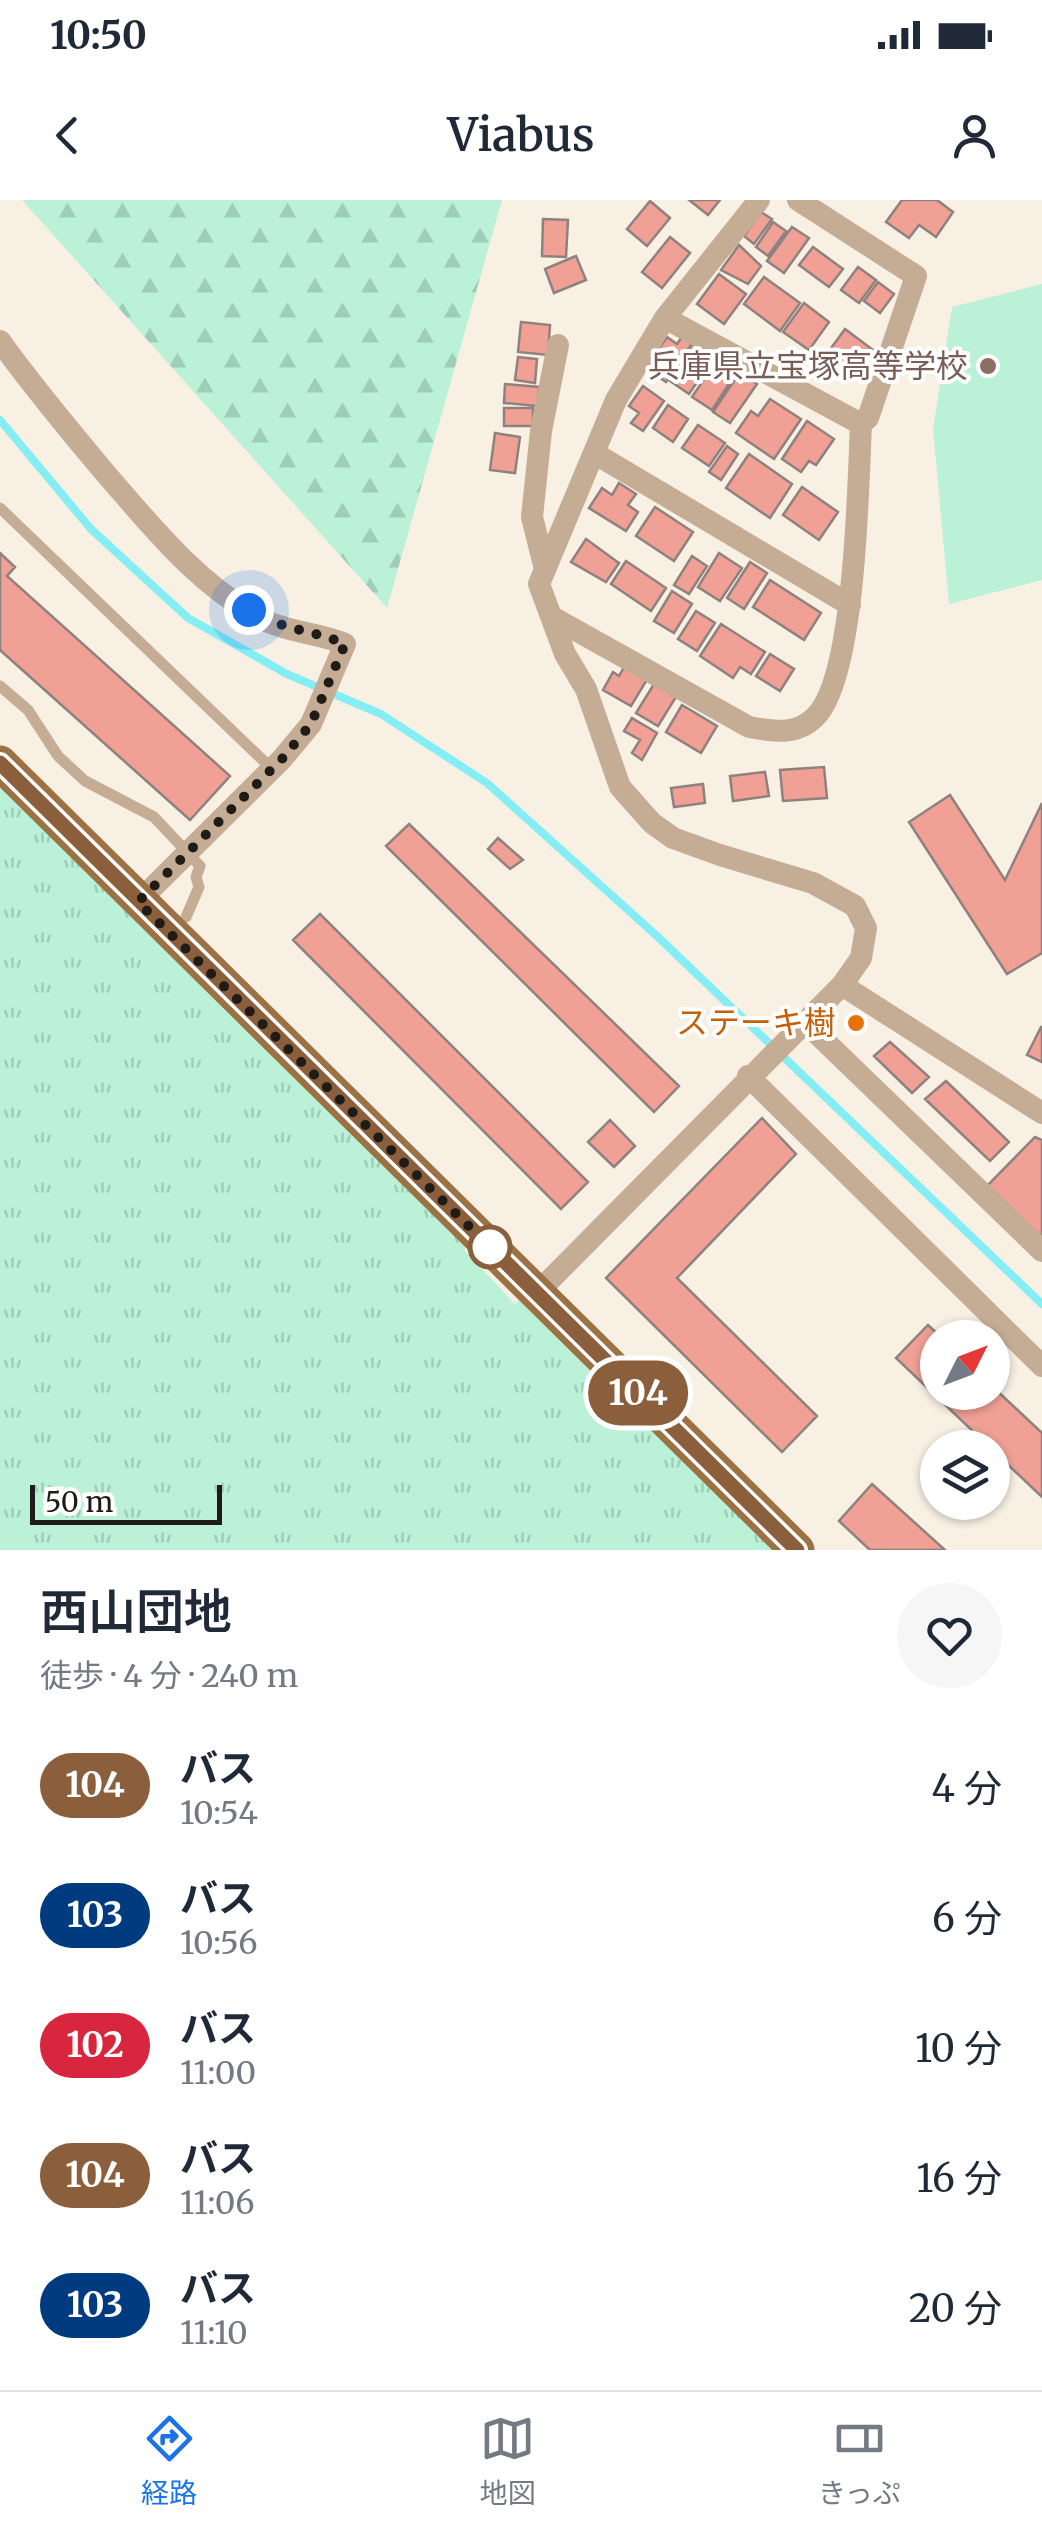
<!DOCTYPE html>
<html lang="ja">
<head>
<meta charset="utf-8">
<style>
  body { margin:0; font-family:Merriweather,"Noto Sans JP",serif; background:#f6f6f7; color:#1f2937; height:100vh; display:flex; flex-direction:column; font-size:38px; white-space:nowrap }
  * { box-sizing:border-box; margin:0 }
  p { font-size:32px; color:#747a83 }
  .icon { flex:none; width:55px; height:55px; fill:none; stroke:currentColor; stroke-width:2; stroke-linecap:round; stroke-linejoin:round }
  .map { position:relative; height:1350px; overflow:hidden }
  .sheet { display:flex; flex-direction:column; background:#fff; flex:1 }
  .sheet>* { flex:none }
  .badge { padding:0 20px; border-radius:32px; font-size:35px; line-height:65px }
  .needle { width:65px; rotate:48deg }
  .buttons { position:absolute; left:920px; top:1120px; display:grid; gap:20px }
  .buttons a { display:grid; place-items:center; width:90px; height:90px; border-radius:50%; background:#fff; box-shadow:0 2px 8px #0004; font-size:50px }
  .scale { position:absolute; left:30px; bottom:25px; width:192px; box-sizing:border-box; padding-left:10px; border:5px solid #1f1c18; border-top:0; font-size:28px; line-height:35px; white-space:nowrap; color:#1f1c18; -webkit-text-stroke:8px #fff; paint-order:stroke }
  .you { position:absolute; width:50px; height:50px; margin:-25px; border:8px solid #fff; border-radius:50%; background:#1a73e8; box-shadow:0 0 0 15px #1a73e833 }
  .map>.badge { position:absolute; translate:-50% -50%; box-shadow:0 0 0 5px #fff }
  .round { display:grid; place-items:center; flex:none; width:105px; height:105px; border-radius:52px; background:#f6f6f7 }
  .overview { display:flex; align-items:center; justify-content:space-between; height:170px; padding:0 40px }
  h1 { font-size:48px; font-weight:600; line-height:75px }
  ul { padding:0; list-style:none }
  li { display:flex; align-items:center; gap:30px; height:130px; padding:0 40px }
  li div { flex:1 }
  li b { display:block; font-size:38px }
  li em { font-style:normal }
  li .badge { min-width:110px; font-weight:700; text-align:center }
  .status { display:flex; justify-content:space-between; align-items:center; height:70px; padding:0 50px; background:#fff; direction:ltr }
  .status svg { height:28px; fill:currentColor }
  header { display:flex; justify-content:space-between; align-items:center; height:130px; padding:0 40px; background:#fff; font-size:45px; font-weight:600 }
  .menu { display:flex; justify-content:space-around; align-items:center; height:140px; border-top:2px solid #e0e1e3; background:#fff; font-size:28px; color:#747a83 }
  .menu a { display:grid; justify-items:center; gap:5px }
  .menu .on { color:#1a73e8 }
  .map>svg:first-child { display:block }
  .grass { fill:url(#grass-tufts) }
  .forest { fill:url(#forest-firs) }
  .park { fill:#baf1d7 }
  .lines { fill:none; stroke-linecap:round; stroke-linejoin:round }
  .stream { stroke:#85edf4; stroke-width:8 }
  .building { fill:#f0a094; stroke:#8f817e; stroke-width:2.5 }
  .service { stroke:#c5ac94; stroke-width:11 }
  .minor { stroke:#c5ac94; stroke-width:22 }
  .primary { stroke:#9c7143; stroke-width:35 }
  .line-casing { stroke:#fff; stroke-width:22 }
  .line { stroke:#8b5e3c; stroke-width:15 }
  .walk { stroke:#1f1c18; stroke-width:10; stroke-dasharray:0 18 }
  .education-dot { fill:#8d6e63; stroke:#fff; stroke-width:4 }
  .food-dot { fill:#e8710a; stroke:#fff; stroke-width:4 }
  .stop-dot { fill:#fff; stroke:#8b5e3c; stroke-width:5 }
  .labels { text-anchor:middle; stroke-width:8; stroke-linejoin:round; paint-order:stroke }
  .education-label { font-size:32px; fill:#785e54; stroke:#fff; text-anchor:end }
  .food-label { font-size:32px; fill:#c56008; stroke:#fff; text-anchor:end }
</style>
</head>
<body>
<div class="status"><b>10:50</b><svg viewBox="0 0 49 12"><path d="M0 12V9h3v3zM5 12V6h3v6zM10 12V3h3v9zM15 12V0h3v12zM26 1h20v11H26zM47 4h2v5h-2z"/></svg></div>
<header><svg class="icon" aria-label="back" viewBox="0 0 24 24"><path d="M15 5l-7 7 7 7"/></svg>Viabus<svg class="icon" aria-label="person" viewBox="0 0 24 24"><circle cx="12" cy="8" r="4"/><path d="M4 21q1-7 8-7t8 7"/></svg></header>
<div class="map">
<svg width="1042" height="1350" viewBox="0 0 1042 1350">
  <defs>
    <pattern id="grass-tufts" width="24" height="20" patternUnits="userSpaceOnUse" patternTransform="scale(2.5)"><rect width="24" height="20" fill="#baf1d7"/><path d="M3 7l-1-3M5 7V3M7 7l1-3M15 17l-1-3M17 17v-4M19 17l1-3" fill="none" stroke="#9fceb8"/></pattern>
    <pattern id="forest-firs" width="22" height="20" patternUnits="userSpaceOnUse" patternTransform="scale(2.5)"><rect width="22" height="20" fill="#baf1d7"/><path d="M5 1l3.5 6h-7zM16 11l3.5 6h-7z" fill="#9fceb8"/></pattern>
  </defs>
  <rect width="100%" height="100%" fill="#f9f0e4"/>
  <!-- grass -->
  <path class="grass" d="M 0,579 L 470,1042 L 464,1050 L 515,1104 L 525,1096 L 780,1350 L 0,1350 Z"/>
  <!-- forest -->
  <path class="forest" d="M 22,0 L 502,0 L 387,408 Z"/>
  <!-- park -->
  <path class="park" d="M 1042,84 L 1042,380 L 949,404 L 933,229 L 952,107 Z"/>
  <g class="lines">
    <!-- stream -->
    <path class="stream" d="M 0,220 L 91,329 L 188,418 L 287,474 L 381,514 L 487,583 L 658,737 L 1042,1104"/>
  </g>
  <!-- building -->
  <path class="building" d="M 689,0 L 720,0 L 708,15 Z
    M 902,0 L 937,0 L 953,12 L 936,37 L 919,25 L 909,38 L 886,22 Z
    M 650,1 L 670,18 L 647,46 L 627,29 Z
    M 761,12 L 772,19 L 754,44 L 744,36 Z
    M 543,19 L 568,20 L 566,57 L 542,56 Z
    M 773,22 L 786,31 L 768,56 L 756,47 Z
    M 792,27 L 809,38 L 784,73 L 767,61 Z
    M 670,37 L 690,53 L 662,88 L 642,72 Z
    M 739,45 L 761,66 L 748,84 L 721,70 Z
    M 813,47 L 843,69 L 829,87 L 799,65 Z
    M 576,56 L 586,80 L 554,93 L 545,69 Z
    M 858,67 L 876,80 L 859,103 L 841,90 Z
    M 719,74 L 746,94 L 724,124 L 697,104 Z
    M 764,77 L 800,103 L 780,131 L 744,104 Z
    M 878,82 L 894,94 L 880,113 L 864,101 Z
    M 804,103 L 829,122 L 809,150 L 783,132 Z
    M 521,122 L 550,125 L 548,155 L 518,152 Z
    M 845,129 L 873,150 L 854,176 L 826,155 Z
    M 683,135 L 693,142 L 666,182 L 646,168 L 667,137 L 677,144 Z
    M 693,147 L 712,160 L 689,194 L 670,181 Z
    M 518,157 L 537,159 L 535,183 L 515,180 Z
    M 715,163 L 734,176 L 712,210 L 692,197 Z
    M 740,172 L 757,184 L 730,223 L 713,212 Z
    M 505,184 L 539,187 L 537,206 L 504,203 Z
    M 643,186 L 664,201 L 643,231 L 631,223 L 639,213 L 629,206 Z
    M 770,199 L 801,219 L 774,259 L 736,233 L 751,211 L 758,216 Z
    M 668,205 L 688,219 L 673,242 L 653,228 Z
    M 504,208 L 533,208 L 533,226 L 504,226 Z
    M 807,221 L 834,239 L 816,265 L 809,261 L 801,272 L 782,259 Z
    M 698,225 L 725,243 L 709,266 L 682,248 Z
    M 495,233 L 520,237 L 515,273 L 490,270 Z
    M 727,246 L 738,254 L 721,280 L 709,272 Z
    M 749,254 L 792,284 L 770,318 L 726,288 Z
    M 619,283 L 636,294 L 628,305 L 638,312 L 626,331 L 589,308 L 602,288 L 612,295 Z
    M 802,287 L 838,312 L 819,340 L 783,315 Z
    M 655,307 L 693,332 L 674,361 L 636,336 Z
    M 586,339 L 619,363 L 606,382 L 571,362 Z
    M 0,353 L 15,367 L 7,376 L 230,576 L 190,620 L 0,450 Z
    M 719,353 L 742,368 L 720,401 L 698,387 Z
    M 692,356 L 707,366 L 689,394 L 674,385 Z
    M 626,361 L 666,388 L 651,411 L 611,384 Z
    M 750,362 L 767,373 L 744,409 L 727,398 Z
    M 770,380 L 821,413 L 804,440 L 753,407 Z
    M 672,391 L 692,404 L 674,433 L 654,421 Z
    M 696,411 L 715,423 L 697,451 L 678,439 Z
    M 721,424 L 765,452 L 751,474 L 740,467 L 733,478 L 700,456 Z
    M 770,454 L 794,469 L 780,491 L 756,476 Z
    M 626,464 L 648,478 L 631,506 L 603,490 L 613,472 L 619,476 Z
    M 654,484 L 676,497 L 658,526 L 636,513 Z
    M 682,505 L 717,526 L 701,553 L 666,532 Z
    M 632,518 L 657,533 L 642,560 L 632,553 L 640,540 L 624,531 Z
    M 824,567 L 827,598 L 783,601 L 780,570 Z
    M 765,572 L 769,596 L 733,601 L 730,576 Z
    M 703,584 L 705,603 L 674,607 L 671,588 Z
    M 950,595 L 1005,680 L 1042,603 L 1042,753 L 1007,774 L 909,622 Z
    M 409,624 L 679,886 L 654,912 L 386,646 Z
    M 498,638 L 523,660 L 510,669 L 488,649 Z
    M 320,714 L 588,982 L 561,1009 L 293,740 Z
    M 1041,827 L 1042,827 L 1042,862 L 1027,855 Z
    M 890,842 L 929,877 L 912,893 L 874,856 Z
    M 946,881 L 1009,942 L 990,961 L 925,899 Z
    M 762,918 L 796,954 L 677,1078 L 817,1216 L 782,1252 L 606,1078 Z
    M 610,920 L 635,946 L 614,967 L 588,942 Z
    M 1035,937 L 1042,940 L 1042,1038 L 987,986 Z
    M 928,1125 L 942,1138 L 938,1138 L 938,1192 L 992,1192 L 992,1186 L 1042,1233 L 1042,1297 L 896,1158 Z
    M 872,1284 L 945,1350 L 870,1350 L 839,1321 Z"/>
  <g class="lines">
    <!-- service -->
    <path class="service" d="M 0,308 L 272,569
      M 0,486 L 28,510 L 58,556 L 85,581 L 154,617 L 200,666 L 196,677 L 199,687 L 186,717"/>
    <!-- minor -->
    <path class="minor" d="M 665,118 L 861,224
      M 0,141 C 33,187 69,230 106,274 C 153,328 199,386 264,420 C 287,432 319,433 345,444 L 311,524 L 282,559 L 138,702
      M 594,253 L 850,405
      M 544,365 L 532,317 L 541,231 L 558,145
      M 554,418 L 749,527 C 772,531 795,536 814,518 C 856,481 858,283 861,224 L 868,218 L 916,76 L 798,0
      M 842,785 L 1042,913
      M 806,823 L 1042,1051
      M 748,876 L 1042,1166
      M 537,1093 L 842,785 L 861,758 L 866,728 L 855,706 L 813,683 L 720,655 L 673,638 L 652,623 L 620,587 L 586,489 L 565,454 L 539,384 L 616,200 L 665,118 L 759,0"/>
    <!-- primary -->
    <path class="primary" d="M 0,563 L 797,1350"/>
  </g>
  <g class="lines">
    <!-- line casing -->
    <g class="line-casing">
      <path id="line" d="M 0,563 L 797,1350"/>
    </g>
    <!-- line -->
    <use href="#line" class="line"/>
    <!-- walk -->
    <path class="walk" d="M 249,410 C 278,429 313,430 345,444 L 311,524 L 282,559 L 138,702 L 490,1047"/>
  </g>
  <!-- markers -->
  <circle class="education-dot" cx="988" cy="166" r="10"/>
  <circle class="food-dot" cx="856" cy="823" r="10"/>
  <circle class="stop-dot" cx="490" cy="1047" r="20"/>
  <g class="labels">
    <!-- education labels -->
    <g class="education-label">
      <text x="968" y="177">兵庫県立宝塚高等学校</text>
    </g>
    <!-- food labels -->
    <g class="food-label">
      <text x="836" y="834">ステーキ樹</text>
    </g>
  </g>
</svg>
<div class="buttons">
<a><svg class="needle" viewBox="-14 -14 28 28"><path d="M0-13l5 13h-10z" fill="#e53935"/><path d="M0 13l5-13h-10z" fill="#747a83"/></svg></a>
<a><svg class="icon" aria-label="layers" viewBox="0 0 24 24"><path d="M12 4l9 5-9 5-9-5zM3 14l9 5 9-5"/></svg></a>
</div>
<div class="scale">50 m</div>
<div class="you" style="left:249px;top:410px"></div>
<b class="badge" style="left:638px;top:1193px;background:#8b5e3c;color:#fff">104</b>
</div>
<section class="sheet">
<div class="overview"><div><h1>西山団地</h1><p>徒歩 · 4 分 · 240 m</p></div><a class="round"><svg class="icon" aria-label="heart" viewBox="0 0 24 24"><path d="M12 20l-8-8c-3-5 5-10 8-4 3-6 11-1 8 4z"/></svg></a></div>
<ul>
<li><span class="badge" style="background:#8b5e3c;color:#fff">104</span><div><b>バス</b><p>10:54</p></div><em>4 分</em></li>
<li><span class="badge" style="background:#003b80;color:#fff">103</span><div><b>バス</b><p>10:56</p></div><em>6 分</em></li>
<li><span class="badge" style="background:#d7263d;color:#fff">102</span><div><b>バス</b><p>11:00</p></div><em>10 分</em></li>
<li><span class="badge" style="background:#8b5e3c;color:#fff">104</span><div><b>バス</b><p>11:06</p></div><em>16 分</em></li>
<li><span class="badge" style="background:#003b80;color:#fff">103</span><div><b>バス</b><p>11:10</p></div><em>20 分</em></li>
</ul>
</section>
<nav class="menu">
<a class="on"><svg class="icon" aria-label="directions" viewBox="0 0 24 24"><path d="M12 3l9 9-9 9-9-9zM9 14v-3h6M13 9l2 2-2 2"/></svg>経路</a>
<a><svg class="icon" aria-label="map" viewBox="0 0 24 24"><path d="M3 6l6-2 6 2 6-2v14l-6 2-6-2-6 2zM9 4v14M15 6v14"/></svg>地図</a>
<a><svg class="icon" aria-label="tickets" viewBox="0 0 24 24"><path d="M3 7h18v10H3zM15 7v10"/></svg>きっぷ</a>
</nav>
</body>
</html>
